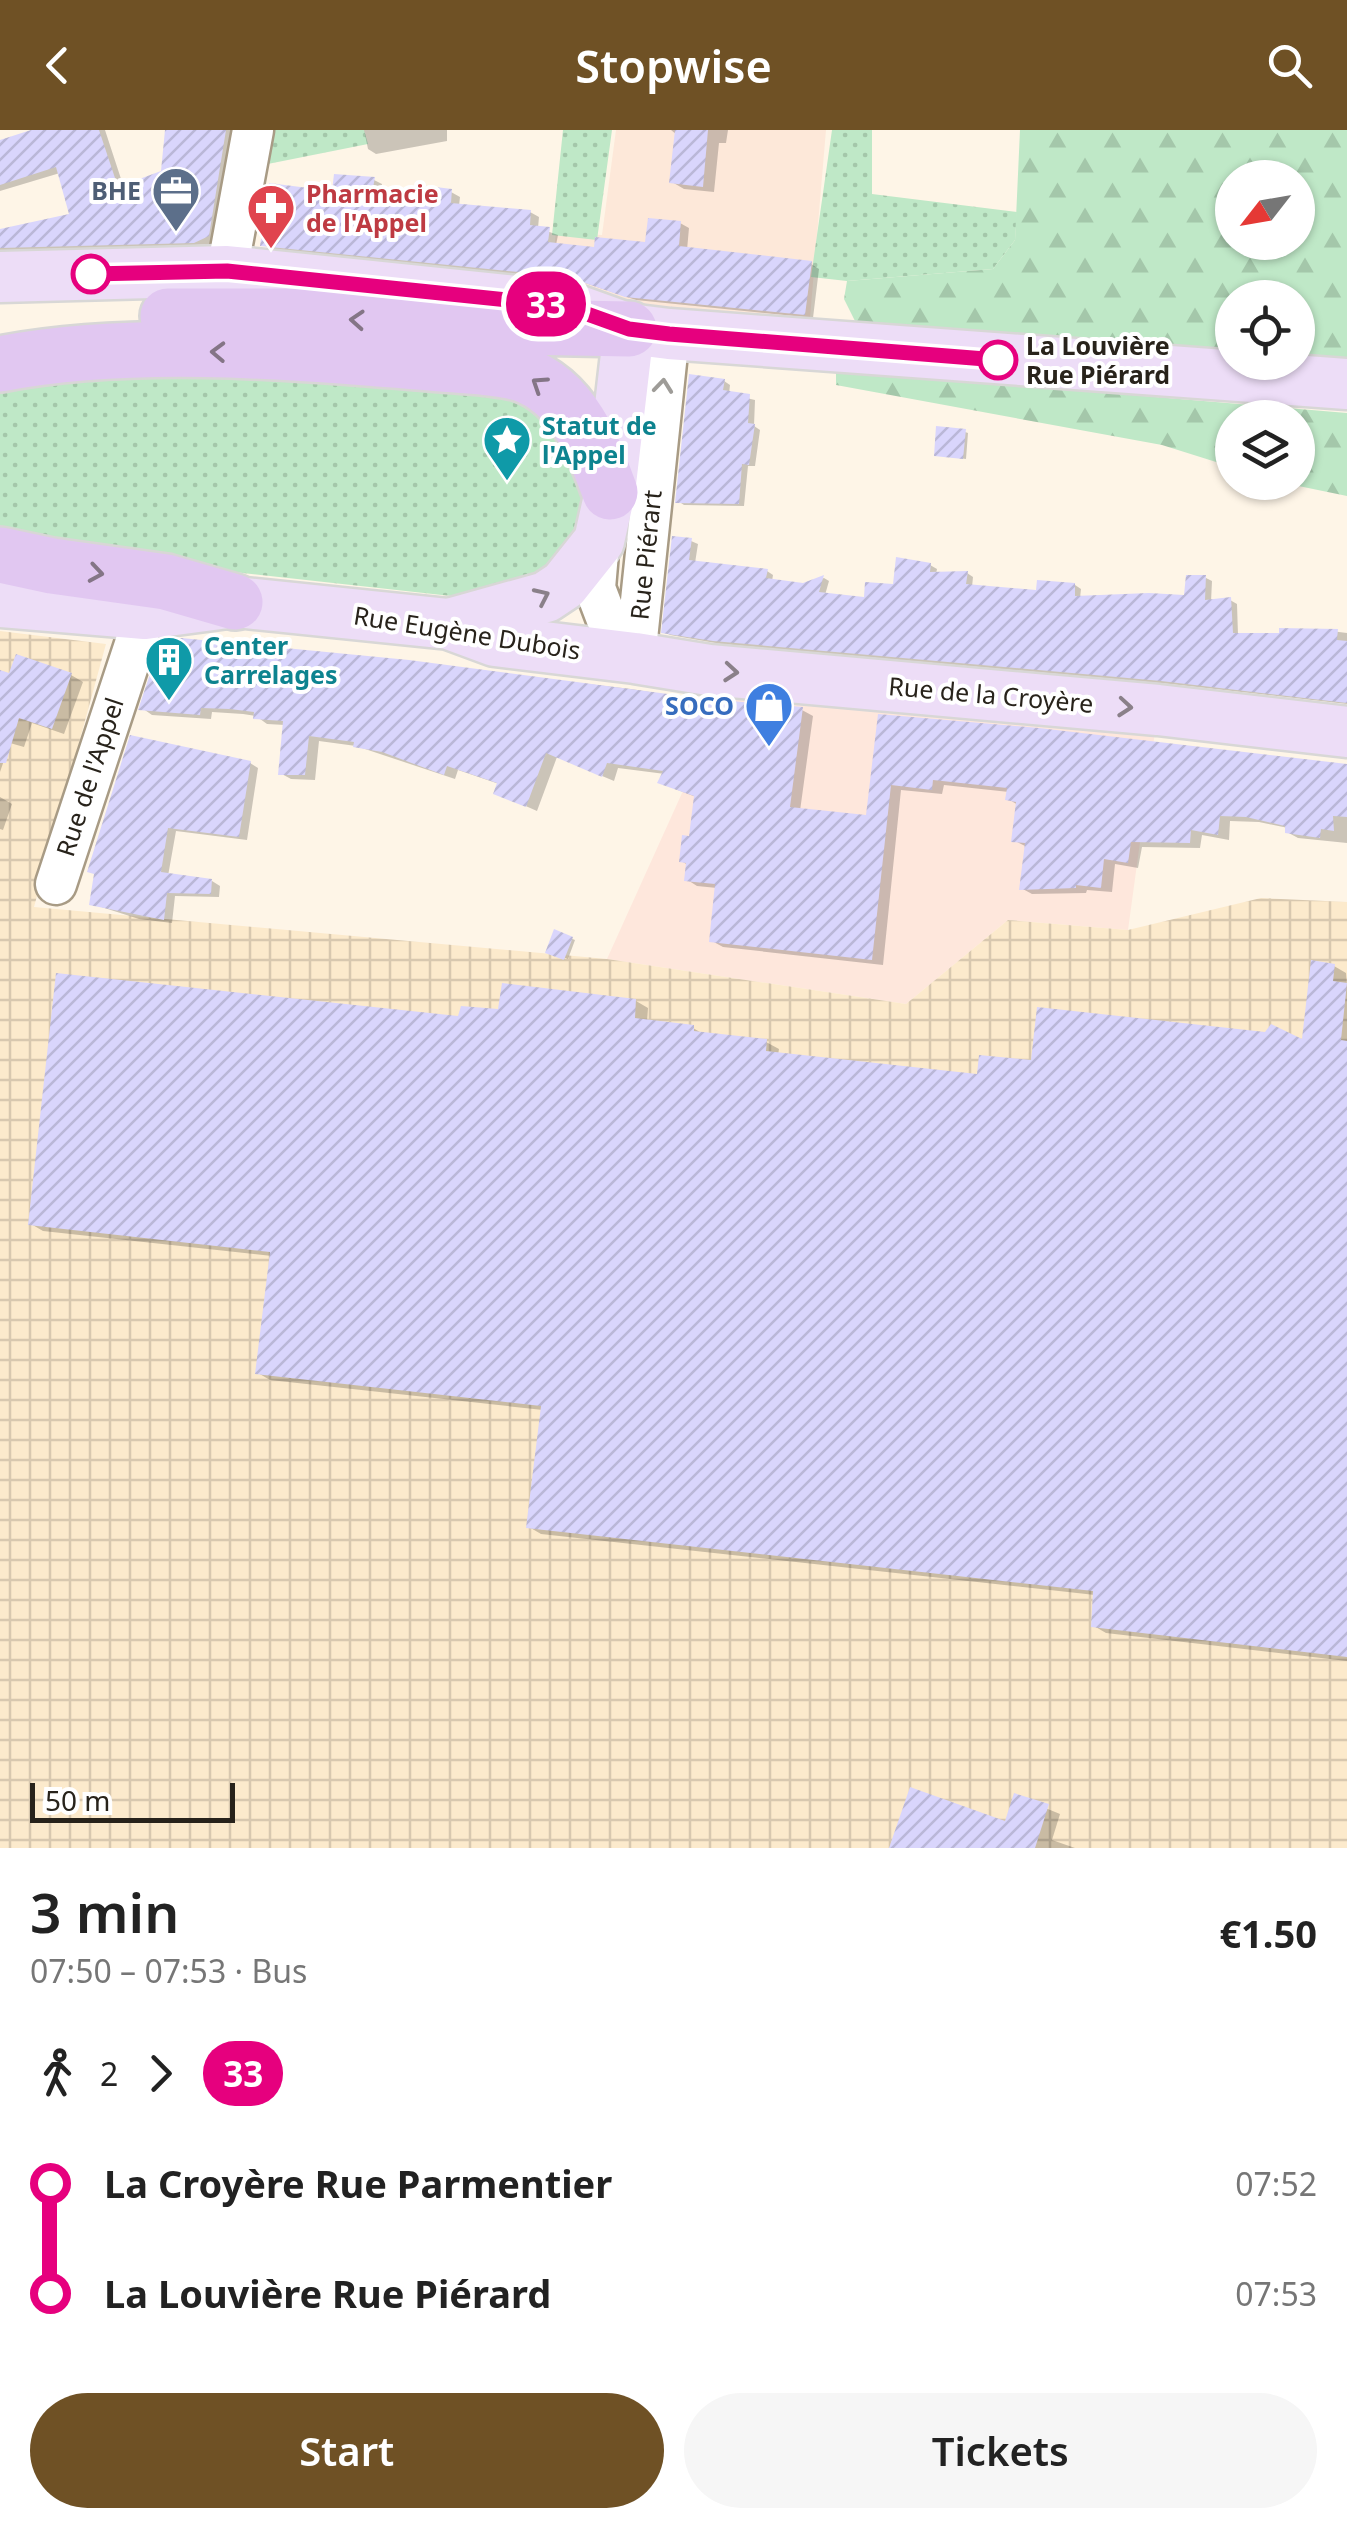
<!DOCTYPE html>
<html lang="en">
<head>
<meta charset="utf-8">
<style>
  body { margin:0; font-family:"Noto Sans",sans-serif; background:#f6f6f6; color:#222; height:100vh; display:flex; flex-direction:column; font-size:38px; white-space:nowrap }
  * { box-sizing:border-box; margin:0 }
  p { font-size:32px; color:#767676 }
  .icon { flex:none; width:55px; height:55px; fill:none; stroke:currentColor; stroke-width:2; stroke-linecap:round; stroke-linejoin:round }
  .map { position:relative; height:1718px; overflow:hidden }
  .details { display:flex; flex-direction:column; background:#fff; flex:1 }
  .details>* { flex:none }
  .badge { padding:0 20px; border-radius:32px; font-size:35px; line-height:65px }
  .needle { width:65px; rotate:239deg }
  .buttons { position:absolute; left:1215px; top:30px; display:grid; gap:20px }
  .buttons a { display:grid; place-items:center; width:100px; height:100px; border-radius:50%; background:#fff; box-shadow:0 2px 8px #0004; font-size:50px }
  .scale { position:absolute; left:30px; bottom:25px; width:205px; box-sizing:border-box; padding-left:10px; border:5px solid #28231b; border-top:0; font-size:28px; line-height:35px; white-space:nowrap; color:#28231b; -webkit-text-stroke:8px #fff; paint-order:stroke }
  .map>.badge { position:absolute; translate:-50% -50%; box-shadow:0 0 0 5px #fff }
  .legs { display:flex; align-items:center; gap:15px; height:110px; padding:0 30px; font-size:32px }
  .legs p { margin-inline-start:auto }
  .headline { display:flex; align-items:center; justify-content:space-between; height:170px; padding:0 30px }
  h1 { font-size:55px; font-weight:600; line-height:75px }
  .cta { display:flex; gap:20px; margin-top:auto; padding:20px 30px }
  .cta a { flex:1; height:115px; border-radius:60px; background:#6f5125; color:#fff; font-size:40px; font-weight:600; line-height:115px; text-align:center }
  .cta a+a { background:#f6f6f6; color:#222 }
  ul { padding:0 30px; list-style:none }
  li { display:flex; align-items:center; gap:35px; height:110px; font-size:38px }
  li i { display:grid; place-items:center; width:15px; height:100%; margin:0 12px; background:currentColor }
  li i::after { content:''; width:25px; height:25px; margin:-12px; border:8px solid; border-radius:50%; background:#fff }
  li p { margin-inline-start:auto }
  li:first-child i { background:linear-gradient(#0000 50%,currentColor 0) }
  li:last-child i { background:linear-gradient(currentColor 50%,#0000 0) }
  header { display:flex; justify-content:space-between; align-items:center; height:130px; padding:0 30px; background:#6f5125; color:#fff; font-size:45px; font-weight:600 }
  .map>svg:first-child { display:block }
  .commercial { fill:#fee7dc }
  .industrial { fill:url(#industrial-grid) }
  .education { fill:#fde8d9 }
  .green { fill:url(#green-dots) }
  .forest { fill:url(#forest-firs); fill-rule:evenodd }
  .shadow { fill:#0003 }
  .building { fill:url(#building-hatch) }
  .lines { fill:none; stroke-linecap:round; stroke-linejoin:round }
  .minor-casing { stroke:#a89b85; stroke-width:45 }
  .major-casing { stroke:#d8d7d6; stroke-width:55 }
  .highway-casing { stroke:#d8d7d6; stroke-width:60 }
  .minor { stroke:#fff; stroke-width:40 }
  .major { stroke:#edddf7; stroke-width:50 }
  .highway { stroke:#e1c7f1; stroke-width:55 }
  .oneway { stroke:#847586 }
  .oneway2 { stroke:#9e9c98 }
  .oneway3 { stroke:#8a8089 }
  .line-1-casing { stroke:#fff; stroke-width:22 }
  .line-1 { stroke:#e6007e; stroke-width:15 }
  .stop-1-dot { fill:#fff; stroke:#e6007e; stroke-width:5 }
  .labels { text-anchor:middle; stroke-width:8; stroke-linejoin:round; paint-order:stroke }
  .service-label { font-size:25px; font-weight:bold; fill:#4e5e75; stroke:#fff; text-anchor:end }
  .health-label { font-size:25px; font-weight:bold; fill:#be3a42; stroke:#fff; text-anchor:start }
  .stop-label { font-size:25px; font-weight:bold; fill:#28231b; stroke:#fff; text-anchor:start }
  .culture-label { font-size:25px; font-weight:bold; fill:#0d838f; stroke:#fff; text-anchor:start }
  .street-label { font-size:25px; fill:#28231b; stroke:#fff }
  .shop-label { font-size:25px; font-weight:bold; fill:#366cbe; stroke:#fff; text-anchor:end }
</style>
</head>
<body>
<header><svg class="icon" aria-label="back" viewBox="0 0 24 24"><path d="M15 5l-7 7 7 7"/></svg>Stopwise<svg class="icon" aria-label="search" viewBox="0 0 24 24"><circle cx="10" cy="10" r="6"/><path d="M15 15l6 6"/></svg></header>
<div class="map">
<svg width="1347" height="1718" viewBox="0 0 1347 1718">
  <defs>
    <pattern id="industrial-grid" width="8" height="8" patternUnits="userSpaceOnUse" patternTransform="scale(2.5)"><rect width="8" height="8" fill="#fceacc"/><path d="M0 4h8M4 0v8" fill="none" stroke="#d8c8af"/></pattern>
    <pattern id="green-dots" width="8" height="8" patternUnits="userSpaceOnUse" patternTransform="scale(2.5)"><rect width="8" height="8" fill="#bfe8c7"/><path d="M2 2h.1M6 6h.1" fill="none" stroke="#a4c7aa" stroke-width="1.8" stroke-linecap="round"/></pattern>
    <pattern id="forest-firs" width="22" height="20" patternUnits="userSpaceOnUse" patternTransform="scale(2.5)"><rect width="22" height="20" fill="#bfe8c7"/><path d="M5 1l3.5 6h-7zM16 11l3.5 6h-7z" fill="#a4c7aa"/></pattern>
    <pattern id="building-hatch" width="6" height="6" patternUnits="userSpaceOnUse" patternTransform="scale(2.5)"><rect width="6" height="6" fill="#d9d5fc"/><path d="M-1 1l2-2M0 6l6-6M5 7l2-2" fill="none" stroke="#bab7d7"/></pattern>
  </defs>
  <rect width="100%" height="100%" fill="#fef5e7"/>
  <!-- commercial -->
  <path class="commercial" d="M 712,555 L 1158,580 L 1128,800 L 1008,790 L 906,874 L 607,829 L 706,610 Z"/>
  <!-- industrial -->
  <path class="industrial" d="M 0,501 L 106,514 L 34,777 L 607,829 L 906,874 L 1008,790 L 1128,800 L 1261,768 L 1347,772 L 1347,1718 L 0,1718 Z"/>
  <!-- education -->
  <path class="education" d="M 616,0 L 826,0 L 810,188 L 804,191 L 549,165 L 556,102 L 602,105 Z"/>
  <!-- green -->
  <path class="green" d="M 274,0 L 364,0 L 368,14 L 248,38 L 253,2 Z
    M 563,0 L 612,0 L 597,110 L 552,105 Z
    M 832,0 L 872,0 L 872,64 L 1017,82 L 1015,110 L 993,139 L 847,151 L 811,147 Z
    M 64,239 L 474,251 L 554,289 L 582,359 L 580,387 L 565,418 L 539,445 L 469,468 L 99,427 L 0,407 L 0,249 Z"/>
  <!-- forest -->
  <path class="forest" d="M 1020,0 L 1347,0 L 1347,228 L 1298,225 L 1298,168 L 1232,168 L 1232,221 L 858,197 L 844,169 L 847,151 L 993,139 L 1015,110 ZM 1232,48 L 1298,48 L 1298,112 L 1232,112 Z
    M 836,240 L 1347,283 L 1347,366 L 1284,353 L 1298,352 L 1298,288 L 1232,288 L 1232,337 L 1162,315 L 836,255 Z"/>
  <!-- shadow -->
  <path class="shadow" d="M 40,0 L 105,0 L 124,58 L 163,42 L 168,0 L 235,0 L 215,114 L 0,125 L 0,101 L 72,86 L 60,43 L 0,61 L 0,12 Z
    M 364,0 L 447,0 L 447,11 L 376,24 L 368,19 Z
    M 671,0 L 728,0 L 726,13 L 719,13 L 714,62 L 684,59 L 672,52 L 677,5 Z
    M 374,50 L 382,54 L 381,62 L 421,65 L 451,62 L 460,67 L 459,76 L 530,82 L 539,87 L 538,98 L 558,105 L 556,115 L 596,120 L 647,115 L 680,93 L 689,98 L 687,120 L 811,134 L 819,139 L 813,188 L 636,170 L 579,151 L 271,119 L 263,114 L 334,64 Z
    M 724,251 L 730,255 L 729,264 L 755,270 L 754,296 L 760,300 L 755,336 L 748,336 L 744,376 L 684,375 L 678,371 Z
    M 965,302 L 968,303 L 966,329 L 936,325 Z
    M 691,411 L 698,414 L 695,433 L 767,441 L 773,445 L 772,451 L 803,456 L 824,448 L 829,451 L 825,465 L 866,470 L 895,457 L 930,435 L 937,439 L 936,444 L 967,443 L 973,447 L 972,457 L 1039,462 L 1075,455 L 1081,459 L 1080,468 L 1187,468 L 1206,448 L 1212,451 L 1211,472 L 1230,470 L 1237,474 L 1238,505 L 1282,505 L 1315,499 L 1347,503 L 1347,574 L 1170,554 L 721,514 L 670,505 L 664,502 Z
    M 267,517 L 631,559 L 706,571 L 802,580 L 813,586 L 800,681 L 868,688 L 880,587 L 1347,636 L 1347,713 L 1298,708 L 1287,702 L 1288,698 L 1259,692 L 1230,691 L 1229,710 L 1202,705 L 1200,718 L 1142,717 L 1138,738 L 1115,734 L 1112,762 L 1087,760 L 1086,763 L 1032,764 L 1021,758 L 1027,717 L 1013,710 L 1018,675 L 1008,669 L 1009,662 L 944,655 L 942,664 L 901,660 L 883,835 L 723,817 L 712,811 L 717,758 L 697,756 L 686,749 L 688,735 L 681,731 L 691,709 L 696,667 L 675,659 L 665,644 L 618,638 L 614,651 L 557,627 L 537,681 L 496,663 L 499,654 L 458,640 L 455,649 L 356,616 L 319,611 L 315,650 L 291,649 L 280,643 L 285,595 L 267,594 L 256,586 L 243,584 L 212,582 L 211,589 L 152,585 L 142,578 Z
    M 0,543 L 11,546 L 71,545 L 83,552 L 64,604 L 32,593 L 24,617 L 10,613 L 0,642 Z
    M 250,633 L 258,638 L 247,710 L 176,701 L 168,746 L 212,751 L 220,756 L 219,767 L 175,766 L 172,793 L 139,789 L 92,774 L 97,745 Z
    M 0,667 L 12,674 L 3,700 L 0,699 Z
    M 555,802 L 575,810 L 568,829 L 548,821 Z
    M 1334,836 L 1346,843 L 1347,855 L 1347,1531 L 1106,1503 L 1094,1496 L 1095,1465 L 541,1404 L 529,1397 L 543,1280 L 270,1250 L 258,1243 L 272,1126 L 43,1101 L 31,1094 L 459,889 L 500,882 L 636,871 L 648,878 L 647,892 L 693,898 L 705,905 L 766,912 L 779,919 L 778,925 L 979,947 L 1033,933 L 1304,912 Z
    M 1016,1666 L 1060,1684 L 1052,1710 L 1075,1718 L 891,1718 L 1007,1694 Z"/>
  <!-- building -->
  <path class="building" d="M 31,0 L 99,0 L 118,57 L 161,41 L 165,0 L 226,0 L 209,106 L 194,113 L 0,118 L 0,99 L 69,84 L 56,37 L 0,55 L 0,10 Z
    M 675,0 L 708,0 L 703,57 L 669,53 Z
    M 334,44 L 375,47 L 373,58 L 418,63 L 419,55 L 452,59 L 451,73 L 531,80 L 530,95 L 550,97 L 548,112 L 594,117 L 595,107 L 645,112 L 648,88 L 681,91 L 679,116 L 812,131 L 805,185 L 625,167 L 568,147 L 260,116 L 269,53 L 332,61 Z
    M 689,244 L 725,249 L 723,260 L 750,264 L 748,293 L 755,294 L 749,335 L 742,334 L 739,374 L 675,373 Z
    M 936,296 L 966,299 L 963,329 L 934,326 Z
    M 672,406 L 692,408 L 689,430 L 768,439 L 766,448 L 803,453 L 824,445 L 819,462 L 864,467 L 865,452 L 893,454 L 896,427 L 931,433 L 930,442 L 968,441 L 966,454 L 1036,460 L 1037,450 L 1075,453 L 1075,466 L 1149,463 L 1184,465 L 1186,445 L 1206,445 L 1205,470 L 1231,467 L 1233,503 L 1279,503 L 1279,498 L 1338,499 L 1337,510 L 1347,511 L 1347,573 L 1161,551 L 713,511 L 661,503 Z
    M 181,508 L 409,530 L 706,569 L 803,577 L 790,677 L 866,685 L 878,584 L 1039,598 L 1347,634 L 1347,687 L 1333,686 L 1334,701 L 1321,699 L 1320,708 L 1285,703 L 1285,696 L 1246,687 L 1220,686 L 1218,705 L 1191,700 L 1190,713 L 1131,712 L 1128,733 L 1104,729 L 1101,758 L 1076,755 L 1076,758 L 1019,760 L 1025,713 L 1011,712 L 1016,672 L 1005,670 L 1007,658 L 933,650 L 932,660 L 891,655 L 872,830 L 709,812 L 715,754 L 684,751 L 686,733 L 679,732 L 682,705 L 689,706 L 694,666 L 657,653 L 663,641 L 607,633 L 602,647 L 546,623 L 526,677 L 493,664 L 497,653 L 447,636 L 444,645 L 382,622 L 353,617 L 354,612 L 309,606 L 305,645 L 278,645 L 283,591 L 253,589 L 254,582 L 230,579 L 201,578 L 200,585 L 138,580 L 160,514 Z
    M 16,524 L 72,543 L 52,599 L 19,588 L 6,633 L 0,633 L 0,540 L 9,543 Z
    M 130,605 L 251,631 L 239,707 L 168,698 L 161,742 L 212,749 L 211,764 L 167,763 L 164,790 L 89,775 L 94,744 L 87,742 Z
    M 554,799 L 573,807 L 564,830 L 545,823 Z
    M 1311,830 L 1335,834 L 1333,851 L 1347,853 L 1341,910 L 1347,911 L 1347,1527 L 1091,1497 L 1093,1461 L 526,1398 L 541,1276 L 255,1244 L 270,1122 L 28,1095 L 56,843 L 458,886 L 461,876 L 498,879 L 502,853 L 636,869 L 635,888 L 694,895 L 694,901 L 767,909 L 766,921 L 977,944 L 979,925 L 1031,930 L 1037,877 L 1265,902 L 1271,894 L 1302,909 Z
    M 910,1657 L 1005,1691 L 1014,1663 L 1049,1674 L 1035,1718 L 889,1718 Z"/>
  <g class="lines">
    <!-- minor casing -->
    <g class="minor-casing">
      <path id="minor" d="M 227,141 L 253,0
        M 599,411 L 595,458 L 606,487 L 635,528
        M 635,528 L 669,204
        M 56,754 L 145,484"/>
    </g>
    <!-- major casing -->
    <g class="major-casing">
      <path id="major" d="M 0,147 L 227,141 L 565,176 L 629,199 L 669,204 L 1347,254
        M 0,472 L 145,484 L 235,472 L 449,494 L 495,511 L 635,528 L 709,540 L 1158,580 L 1347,602
        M 449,494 L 546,467 L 564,455 L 599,411 L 610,362 L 629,199"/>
    </g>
    <!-- highway casing -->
    <g class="highway-casing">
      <path id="highway" d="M 168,186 L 296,186 L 418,195 L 629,199
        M 0,234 C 152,205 329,226 482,237 C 495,239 510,240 522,244 C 573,262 593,316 610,362
        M 0,425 L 52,436 L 166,452 L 235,472"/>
    </g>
    <!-- minor -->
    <use href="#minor" class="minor"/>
    <!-- major -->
    <use href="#major" class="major"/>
    <!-- highway -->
    <use href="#highway" class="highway"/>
  </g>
  <!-- one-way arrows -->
  <defs><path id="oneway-chevron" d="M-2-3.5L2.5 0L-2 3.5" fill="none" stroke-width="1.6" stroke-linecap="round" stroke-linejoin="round" transform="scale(2.5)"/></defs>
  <g class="oneway">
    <use href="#oneway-chevron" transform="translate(357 190) rotate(-176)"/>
    <use href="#oneway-chevron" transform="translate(218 222) rotate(-178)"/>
    <use href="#oneway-chevron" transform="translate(539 254) rotate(-147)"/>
    <use href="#oneway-chevron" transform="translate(96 443) rotate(9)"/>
  </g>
  <use class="oneway2" href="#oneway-chevron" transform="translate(663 256) rotate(-84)"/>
  <g class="oneway3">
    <use href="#oneway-chevron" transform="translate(542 466) rotate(-25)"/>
    <use href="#oneway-chevron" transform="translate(731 542) rotate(5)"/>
    <use href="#oneway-chevron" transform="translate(1125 577) rotate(5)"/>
  </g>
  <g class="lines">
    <!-- line-1 casing -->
    <g class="line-1-casing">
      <path id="line-1" d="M 91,144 L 227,141 L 565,176 L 629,199 L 669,204 L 998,230"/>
    </g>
    <!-- line-1 -->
    <use href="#line-1" class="line-1"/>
  </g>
  <!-- icons -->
  <defs>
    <g id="office-pin" transform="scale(2.5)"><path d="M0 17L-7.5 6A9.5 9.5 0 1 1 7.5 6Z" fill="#5c6f8a" stroke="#fff"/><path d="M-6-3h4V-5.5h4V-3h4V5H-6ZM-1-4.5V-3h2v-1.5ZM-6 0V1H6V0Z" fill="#fff"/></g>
    <g id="pharmacy-pin" transform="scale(2.5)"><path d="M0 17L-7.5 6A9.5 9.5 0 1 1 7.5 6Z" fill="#e0444e" stroke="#fff"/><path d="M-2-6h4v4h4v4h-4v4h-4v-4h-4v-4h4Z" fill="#fff"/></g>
    <g id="sight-pin" transform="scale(2.5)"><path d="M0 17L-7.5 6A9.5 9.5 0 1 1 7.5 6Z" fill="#0f9aa8" stroke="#fff"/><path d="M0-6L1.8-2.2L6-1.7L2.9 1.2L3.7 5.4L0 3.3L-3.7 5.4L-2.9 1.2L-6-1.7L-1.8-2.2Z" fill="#fff"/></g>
    <g id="building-pin" transform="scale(2.5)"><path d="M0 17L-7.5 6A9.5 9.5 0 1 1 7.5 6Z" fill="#0f9aa8" stroke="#fff"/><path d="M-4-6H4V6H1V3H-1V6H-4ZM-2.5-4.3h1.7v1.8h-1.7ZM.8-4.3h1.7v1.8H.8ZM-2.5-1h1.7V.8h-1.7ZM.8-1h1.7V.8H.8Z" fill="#fff"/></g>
    <g id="shop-pin" transform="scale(2.5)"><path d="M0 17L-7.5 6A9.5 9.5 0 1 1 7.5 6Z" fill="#3f7fe0" stroke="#fff"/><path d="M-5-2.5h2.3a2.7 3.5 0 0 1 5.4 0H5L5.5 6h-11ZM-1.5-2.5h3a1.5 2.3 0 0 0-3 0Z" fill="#fff"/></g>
  </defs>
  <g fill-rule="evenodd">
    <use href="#office-pin" x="176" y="61"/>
    <use href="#pharmacy-pin" x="271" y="78"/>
    <use href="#sight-pin" x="507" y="310"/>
    <use href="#building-pin" x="169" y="530"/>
    <use href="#shop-pin" x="769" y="576"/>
  </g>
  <!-- markers -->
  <g class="stop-1-dot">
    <circle cx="91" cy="144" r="18"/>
    <circle cx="998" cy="230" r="18"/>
  </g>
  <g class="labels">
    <!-- service labels -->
    <g class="service-label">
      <text x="141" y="70">BHE</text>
    </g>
    <!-- health labels -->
    <g class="health-label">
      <text x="306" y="73">Pharmacie<tspan x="306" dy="29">de l'Appel</tspan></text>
    </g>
    <!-- stop labels -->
    <g class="stop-label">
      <text x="1026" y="225">La Louvière<tspan x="1026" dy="29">Rue Piérard</tspan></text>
    </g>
    <!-- culture labels -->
    <g class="culture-label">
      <text x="542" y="305">Statut de<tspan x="542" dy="29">l'Appel</tspan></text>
      <text x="204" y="525">Center<tspan x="204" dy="29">Carrelages</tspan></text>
    </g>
    <!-- street labels -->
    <g class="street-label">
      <text transform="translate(646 425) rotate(-84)" y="9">Rue Piérart</text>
      <text transform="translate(467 503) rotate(9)" y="9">Rue Eugène Dubois</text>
      <text transform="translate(991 565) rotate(5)" y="9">Rue de la Croyère</text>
      <text transform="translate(90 647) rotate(-72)" y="9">Rue de l'Appel</text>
    </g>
    <!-- shop labels -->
    <g class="shop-label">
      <text x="734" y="585">SOCO</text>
    </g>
  </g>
</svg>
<div class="buttons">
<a><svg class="needle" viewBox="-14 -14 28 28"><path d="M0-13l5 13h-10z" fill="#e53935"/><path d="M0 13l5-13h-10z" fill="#767676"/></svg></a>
<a><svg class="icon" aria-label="locate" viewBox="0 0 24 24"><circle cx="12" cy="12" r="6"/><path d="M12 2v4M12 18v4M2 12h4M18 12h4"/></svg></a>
<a><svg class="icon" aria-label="layers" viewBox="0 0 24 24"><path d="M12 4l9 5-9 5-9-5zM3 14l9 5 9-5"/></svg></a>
</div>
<div class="scale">50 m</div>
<b class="badge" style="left:546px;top:174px;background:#e6007e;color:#fff">33</b>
</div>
<section class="details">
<div class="headline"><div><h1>3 min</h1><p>07:50 – 07:53 · Bus</p></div><b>€1.50</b></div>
<div class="legs"><svg class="icon" aria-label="walk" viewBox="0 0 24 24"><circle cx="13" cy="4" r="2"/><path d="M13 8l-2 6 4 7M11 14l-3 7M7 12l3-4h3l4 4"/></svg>2<svg class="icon" aria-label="forward" viewBox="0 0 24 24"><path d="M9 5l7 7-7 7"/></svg><b class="badge" style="background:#e6007e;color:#fff">33</b></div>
<ul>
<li><i style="color:#e6007e"></i><b>La Croyère Rue Parmentier</b><p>07:52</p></li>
<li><i style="color:#e6007e"></i><b>La Louvière Rue Piérard</b><p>07:53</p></li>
</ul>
<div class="cta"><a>Start</a><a>Tickets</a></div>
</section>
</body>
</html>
